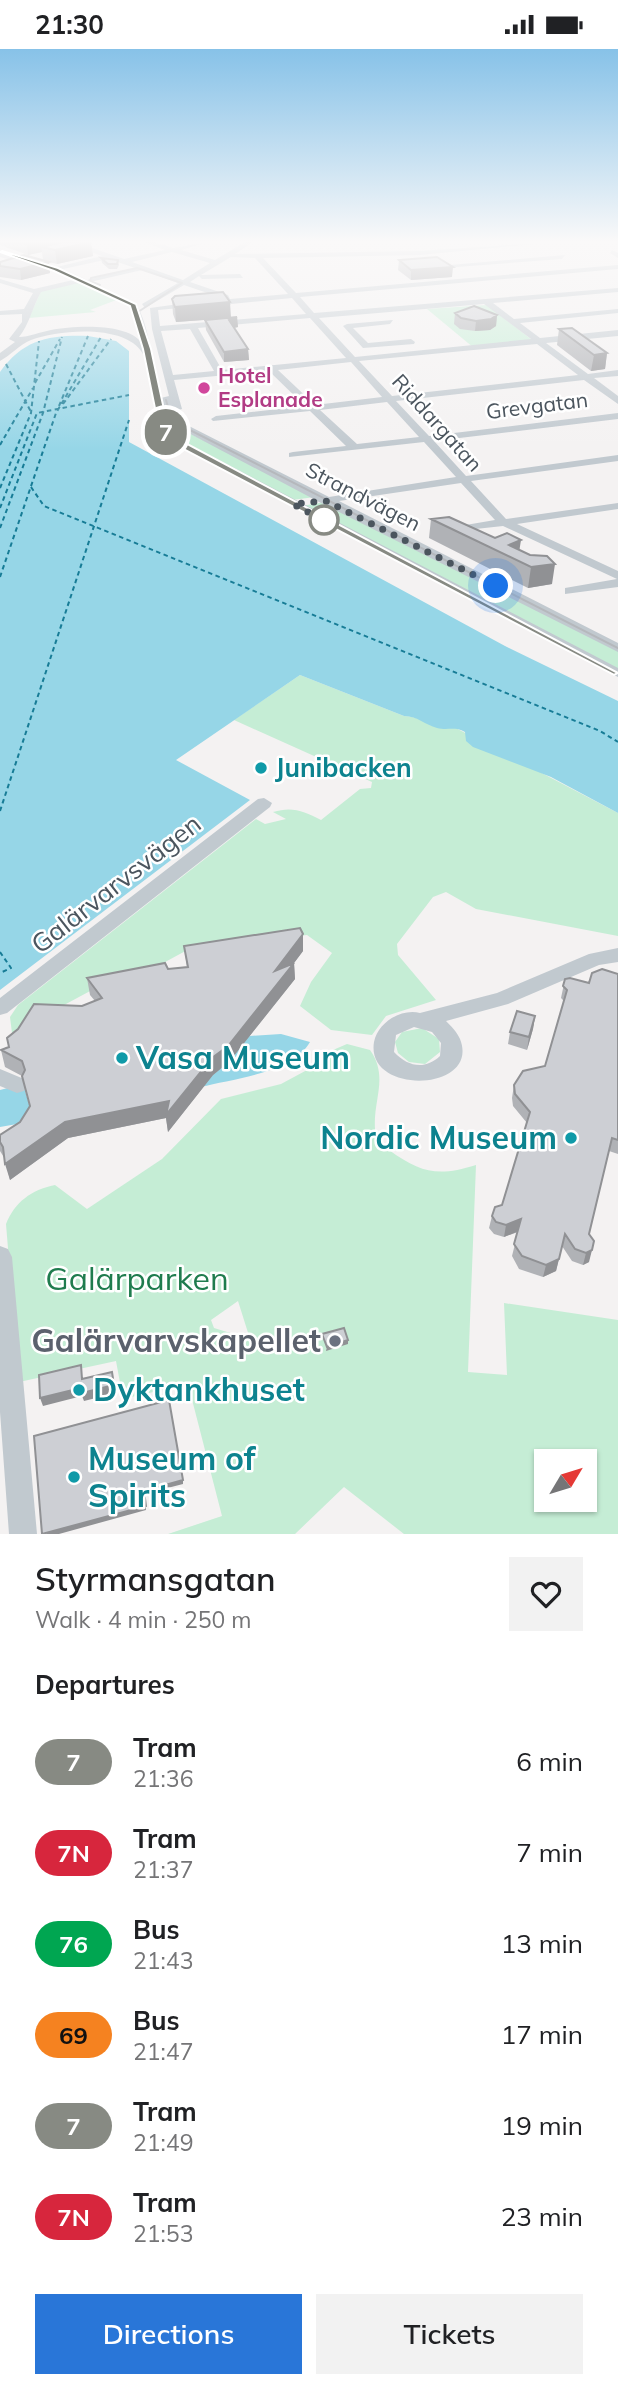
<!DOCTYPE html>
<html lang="en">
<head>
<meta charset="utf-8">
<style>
  body { margin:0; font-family:Mulish,sans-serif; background:#f2f2f2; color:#202124; height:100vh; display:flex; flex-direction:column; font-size:26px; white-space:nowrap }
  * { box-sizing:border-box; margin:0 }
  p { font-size:23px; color:#757577 }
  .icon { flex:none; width:38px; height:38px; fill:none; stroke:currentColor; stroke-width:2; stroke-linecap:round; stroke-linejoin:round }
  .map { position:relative; height:1485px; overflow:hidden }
  .sheet { display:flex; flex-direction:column; background:#fff; flex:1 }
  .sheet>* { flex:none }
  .badge { padding:0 14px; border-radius:23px; font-size:24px; line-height:46px }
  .needle { width:46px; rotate:52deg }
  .fabs { position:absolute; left:534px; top:1400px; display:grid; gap:14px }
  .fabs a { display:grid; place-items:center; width:63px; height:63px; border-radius:0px; background:#fff; box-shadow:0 2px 5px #0004; font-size:35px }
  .you { position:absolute; width:35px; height:35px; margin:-18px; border:5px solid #fff; border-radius:50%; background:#1a73e8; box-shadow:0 0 0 10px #1a73e833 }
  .map>.badge { position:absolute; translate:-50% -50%; box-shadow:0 0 0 4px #fff }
  h2 { padding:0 35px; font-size:26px; line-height:63px }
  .round { display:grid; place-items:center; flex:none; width:74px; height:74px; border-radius:0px; background:#f2f2f2 }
  .headline { display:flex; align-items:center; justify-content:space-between; height:119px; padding:0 35px }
  h1 { font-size:33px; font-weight:600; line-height:52px }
  .action { display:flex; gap:14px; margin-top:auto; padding:14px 35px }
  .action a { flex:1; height:80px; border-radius:0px; background:#2976d8; color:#fff; font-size:28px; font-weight:600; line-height:80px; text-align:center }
  .action a+a { background:#f2f2f2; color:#202124 }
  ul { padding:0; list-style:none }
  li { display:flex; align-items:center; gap:21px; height:91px; padding:0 35px }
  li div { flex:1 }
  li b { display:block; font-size:26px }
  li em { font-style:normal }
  li .badge { min-width:77px; font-weight:700; text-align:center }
  .status { display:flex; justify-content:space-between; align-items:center; height:49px; padding:0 35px; background:#fff; direction:ltr }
  .status svg { height:19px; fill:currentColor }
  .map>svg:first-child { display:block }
  .green { fill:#c5edd5; fill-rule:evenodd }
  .water { fill:#96d6e7 }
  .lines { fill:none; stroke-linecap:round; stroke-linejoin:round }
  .ferry { stroke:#177c96; stroke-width:2; stroke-dasharray:4.5 3.5; stroke-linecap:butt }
  .minor { fill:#c1c9cf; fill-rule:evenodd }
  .tram { stroke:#b5b8bc; stroke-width:2 }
  .wall { fill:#b0b2b6 }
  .shaded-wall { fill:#909194 }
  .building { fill:#cdcfd4; stroke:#909194; stroke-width:2 }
  .line { fill:#878a83; stroke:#fff; stroke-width:2 }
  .walk { stroke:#4b555e; stroke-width:7; stroke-dasharray:0 12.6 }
  .hotel-dot { fill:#d1479c; stroke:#fff; stroke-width:2.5 }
  .stop-dot { fill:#fff; stroke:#878a83; stroke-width:3.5 }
  .culture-dot { fill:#0f9aa8; stroke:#fff; stroke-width:2.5 }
  .worship-dot { fill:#6b7280; stroke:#fff; stroke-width:2.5 }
  .labels { text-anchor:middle; stroke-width:5; stroke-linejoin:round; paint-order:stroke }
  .far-hotel-label { font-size:21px; font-weight:bold; fill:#b23c85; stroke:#fff; text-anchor:start }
  .far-street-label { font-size:21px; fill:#4b555e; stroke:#fff }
  .culture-label { font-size:26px; font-weight:bold; fill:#0d838f; stroke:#fff; text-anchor:start }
  .street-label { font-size:26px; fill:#4b555e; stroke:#fff }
  .near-culture-label { font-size:32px; font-weight:bold; fill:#0d838f; stroke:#fff; text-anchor:start }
  .near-park-label { font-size:32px; fill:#1f7c4e; stroke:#fff }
  .near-worship-label { font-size:32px; font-weight:bold; fill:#5b616d; stroke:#fff; text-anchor:end }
</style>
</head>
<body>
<div class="status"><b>21:30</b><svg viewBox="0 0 49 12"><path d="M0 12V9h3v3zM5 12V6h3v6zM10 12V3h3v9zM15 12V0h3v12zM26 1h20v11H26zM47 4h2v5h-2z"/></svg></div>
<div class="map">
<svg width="618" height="1485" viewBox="0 0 618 1485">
  <rect width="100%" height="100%" fill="#f4f2f2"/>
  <!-- green -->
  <path class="green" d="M 78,233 L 119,250 L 90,261 L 96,263 L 29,269 L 41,242 Z
    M 487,256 L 532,291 L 474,299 L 427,260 Z
    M 183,381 L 315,448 L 292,451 L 174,390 L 169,384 Z
    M 326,453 L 618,602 L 618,621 L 301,457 Z
    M 300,626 L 404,667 C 423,667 433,682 452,677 L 618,764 L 618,887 L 476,860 L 446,843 L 433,848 L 397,895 L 398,906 L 436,951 L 386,967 L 372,986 L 331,981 L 300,957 L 311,933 L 332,904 L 307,886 L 191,899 L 130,932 L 92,941 L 12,984 L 10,968 L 18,956 L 256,770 L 265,775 L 286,770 L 273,763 C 292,757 304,762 321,771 L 360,740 L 371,739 L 372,733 L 234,671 Z
    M 422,979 L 439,990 L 440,1003 L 425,1015 L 409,1013 L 398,1004 L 395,993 L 402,983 Z
    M 347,995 L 370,1001 C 389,1028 373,1050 375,1080 C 375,1089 382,1096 389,1101 C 421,1124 438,1128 476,1116 L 468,1323 L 507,1326 L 504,1254 L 618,1271 L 618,1485 L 404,1485 L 344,1438 L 295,1485 L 168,1485 L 222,1467 L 188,1335 L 123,1350 L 116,1312 L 19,1333 L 6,1175 C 15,1153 31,1141 55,1136 L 87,1160 L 162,1110 L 221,1050 L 281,1035 L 307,1021 L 326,1004 ZM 238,1252 L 250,1290 L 214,1279 L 211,1271 ZM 546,1412 L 584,1412 L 584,1451 L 546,1451 Z"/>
  <!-- water -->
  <path class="water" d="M 88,287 L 116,292 L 129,302 L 129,393 L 505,597 L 618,652 L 618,764 L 551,728 L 473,698 L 466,692 L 465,683 C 454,677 448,682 437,679 C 425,676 418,667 404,667 L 300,626 L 176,711 L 250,751 L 0,941 L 0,323 C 24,290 49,286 88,287 Z
    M 281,985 L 310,993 C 293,1024 232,1030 201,1038 L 192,998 L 250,987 Z
    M 23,1035 L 34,1072 L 0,1078 L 0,1041 Z"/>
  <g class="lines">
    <!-- ferry -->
    <path class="ferry" d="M 6,315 L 31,363
      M 35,334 L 60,290
      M 63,355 L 111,290
      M 59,357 L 88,287
      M 0,396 L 33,339
      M 31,438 L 44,457 L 600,682 L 618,693
      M 0,439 L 31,364 L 39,292
      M 0,459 L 37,364 L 129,346
      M 0,479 L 43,364 L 62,288
      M 0,528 L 56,364 L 101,288
      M 0,762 L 129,371
      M 0,903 L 11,919 L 0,924"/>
    <!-- minor -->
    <path class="minor" d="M 65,193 L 75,193 L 124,210 L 165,201 L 144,193 L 154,193 L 173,199 L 208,193 L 181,201 L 215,211 L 245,193 L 253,193 L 235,205 L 420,202 L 555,193 L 420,206 L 263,209 L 296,244 L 618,216 L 618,220 L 300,248 L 314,264 L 618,239 L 618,243 L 493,254 L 514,270 L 618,260 L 618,264 L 520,274 L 540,289 L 618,281 L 618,287 L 546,294 L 588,325 L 618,321 L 618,327 L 594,329 L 618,347 L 618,355 L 584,331 L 396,352 L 429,387 L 618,364 L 618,370 L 434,392 L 466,427 L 618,406 L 618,412 L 471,432 L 506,470 L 618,454 L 618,460 L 517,475 L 618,522 L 618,538 L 565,545 L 565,539 L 617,530 L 503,477 L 448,483 L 448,479 L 495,471 L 461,434 L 339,452 L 618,594 L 618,603 L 321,454 L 179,379 L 165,365 L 161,349 L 169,347 L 152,280 L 150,259 L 222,249 L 184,236 L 145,259 L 142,255 L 178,234 L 142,221 L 90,233 L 137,256 C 158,297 150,349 175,388 L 618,619 L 618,628 L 167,392 C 149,364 155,338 145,309 C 132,274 60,280 31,291 C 19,296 11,306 0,312 L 0,304 L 15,293 L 9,290 L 22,273 L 22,265 L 0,266 L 0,262 L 24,260 L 33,244 L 0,234 L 0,230 L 34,240 L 73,231 L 53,222 L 0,208 L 0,204 L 57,218 L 102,207 ZM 172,203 L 210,214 L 183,231 L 132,213 ZM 231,208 L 255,209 L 288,245 L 230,250 L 228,246 L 190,233 L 199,227 L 202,230 L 243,229 L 240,225 L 201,226 ZM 109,210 L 135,219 L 87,231 L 63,220 ZM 79,234 L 130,257 L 142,294 C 126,273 74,277 51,281 C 40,283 29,288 19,288 C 30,274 32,259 41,243 ZM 292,249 L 306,265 L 160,277 L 158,261 L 224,255 L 228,258 L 231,255 ZM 484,255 L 531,290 L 355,308 L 319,269 ZM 310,269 L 346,309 L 222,321 L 198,279 ZM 190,280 L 214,322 L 173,326 L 161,282 ZM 537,295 L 578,326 L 392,347 L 359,312 ZM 351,313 L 382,348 L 315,356 L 278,321 ZM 269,322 L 305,357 L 216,367 L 211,370 L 213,372 L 310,362 L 346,397 L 293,403 L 289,404 L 289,408 L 424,393 L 456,428 L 329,448 L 185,375 L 175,364 L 174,362 L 182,360 L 174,331 ZM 387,353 L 419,388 L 357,395 L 320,361 Z
      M 612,201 L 618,204 L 618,209 L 610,204 Z
      M 565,206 L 562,210 L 443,219 L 439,217 Z
      M 393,271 L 390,275 L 353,279 L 368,294 L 411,290 L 415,293 L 414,295 L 363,299 L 343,277 L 347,275 Z
      M 264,749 L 272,754 L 270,758 L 7,964 L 0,966 L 0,949 L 258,750 Z
      M 618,899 L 618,913 L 599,916 L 508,955 L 446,972 C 451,977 457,983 460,990 C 481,1043 365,1047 374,993 C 378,973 402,959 420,964 L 497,944 L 589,905 ZM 414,978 L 432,983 L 441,994 L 440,1007 C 425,1021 408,1018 394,1003 L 396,986 Z
      M 0,1020 L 24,1030 L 27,1036 L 24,1042 L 17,1044 L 0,1037 Z
      M 0,1197 L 8,1200 L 12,1208 L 37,1485 L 9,1485 L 0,1363 Z"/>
    <!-- tram -->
    <path class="tram" d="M 0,203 L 56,220 L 134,256 C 153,298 146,351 171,390 L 618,624
      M 100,236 L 90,232 L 91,229 L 137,219 L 182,234 L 138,263
      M 166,351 L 170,365 L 182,377 L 618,599"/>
  </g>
  <!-- wall -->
  <path class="wall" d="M 0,193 L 91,193 L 93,207 L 57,215 L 49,213 L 50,224 L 21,231 L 0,228 L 0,213 L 43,211 L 42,203 L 28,206 L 0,196 Z
    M 101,209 L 118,211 L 119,216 L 117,220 L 109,220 L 102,214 Z
    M 399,211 L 452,228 L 411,231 L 398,221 Z
    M 172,250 L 231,269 L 176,273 L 173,265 Z
    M 455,264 L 497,266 L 496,277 L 490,281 L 475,282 L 460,280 L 454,275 Z
    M 237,268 L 238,278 L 234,279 L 248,300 L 249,311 L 224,313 L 206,281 L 205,271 Z
    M 559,280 L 607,304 L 605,320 L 591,322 L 557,296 Z
    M 431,470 L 519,501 L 552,535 L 528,539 L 429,489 Z
    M 303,885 L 303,902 L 294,914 L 295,930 L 229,1013 L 213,1026 L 168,1083 L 166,1069 L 68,1089 L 10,1131 L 5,1110 L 0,1102 L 0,1086 L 20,1073 L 30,1058 L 22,1027 L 5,1018 L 1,1001 L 82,957 L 95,952 L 90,946 L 87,929 L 187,918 L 184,897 Z
    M 618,925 L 618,1105 L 609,1102 L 589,1185 L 589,1213 L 583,1216 L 572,1212 L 562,1197 L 556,1222 L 543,1228 L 519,1220 L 512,1207 L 518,1183 L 504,1188 L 494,1185 L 489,1179 L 492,1167 L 502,1156 L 527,1074 L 513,1057 L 512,1049 L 514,1036 L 545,1017 L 564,952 L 561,949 L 565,930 L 589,934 Z
    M 535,967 L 533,980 L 527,1001 L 508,995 L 510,983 Z"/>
  <!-- shaded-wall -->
  <path class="shaded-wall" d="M 36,193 L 65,193 L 41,198 L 42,203 L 28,206 L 27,195 Z
    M 91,193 L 93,207 L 57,215 L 55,201 Z
    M 49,213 L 50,224 L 21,231 L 20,220 Z
    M 453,218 L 452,228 L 411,231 L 411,221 Z
    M 230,253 L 231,269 L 176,273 L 175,258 Z
    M 497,266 L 496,277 L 490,281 L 475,282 L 476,272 Z
    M 237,268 L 238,278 L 229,280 L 229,271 Z
    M 248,300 L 249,311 L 224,313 L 224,303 Z
    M 607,304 L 605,320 L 591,322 L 594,306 Z
    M 521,491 L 518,510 L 509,496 Z
    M 555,515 L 552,535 L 528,539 L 531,518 Z
    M 303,885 L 303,902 L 294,914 L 295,930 L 229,1013 L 213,1026 L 168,1083 L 166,1069 L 68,1089 L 10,1131 L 5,1115 L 275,922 Z
    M 535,967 L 533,980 L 527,1001 L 529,988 Z
    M 521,1170 L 519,1182 L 504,1188 L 506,1176 Z
    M 592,1201 L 589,1213 L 583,1216 L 586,1204 Z
    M 559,1210 L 556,1222 L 543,1228 L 546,1216 Z
    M 348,1291 L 348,1295 L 326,1302 L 327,1298 Z
    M 112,1323 L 116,1344 L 84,1352 L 82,1347 L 43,1357 L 40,1349 Z
    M 183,1431 L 183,1435 L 144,1445 L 146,1461 L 59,1485 L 45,1485 L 144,1442 Z"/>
  <!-- building -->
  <path class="building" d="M 20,193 L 36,193 L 27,195 Z
    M 63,193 L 91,193 L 55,201 L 41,198 Z
    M 24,206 L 49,213 L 20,220 L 0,217 L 0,213 Z
    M 437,208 L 453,218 L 411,221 L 399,211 Z
    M 101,209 L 118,211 L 117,215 L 108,215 Z
    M 223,243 L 230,253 L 175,258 L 172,250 L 175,247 Z
    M 474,257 L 497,266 L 491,270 L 476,272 L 461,269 L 455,264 Z
    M 237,268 L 229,271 L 248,300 L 224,303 L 205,271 Z
    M 572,279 L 607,304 L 594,306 L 559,280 Z
    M 449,468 L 495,489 L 507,484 L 521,491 L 509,496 L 530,506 L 547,507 L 555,515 L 531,518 L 431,470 Z
    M 300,879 L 303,885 L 275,922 L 294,914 L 228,997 L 212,1009 L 166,1066 L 169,1052 L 65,1073 L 5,1115 L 3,1098 L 0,1093 L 0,1086 L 20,1073 L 30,1057 L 22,1027 L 25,1021 L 22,1012 L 1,1001 L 9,998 L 7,989 L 18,980 L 34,955 L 82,957 L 102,949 L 87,929 L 165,914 L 168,920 L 188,918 L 184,897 Z
    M 602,920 L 618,925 L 618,1091 L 612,1089 L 589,1185 L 594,1192 L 592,1201 L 586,1204 L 575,1200 L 565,1185 L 559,1210 L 546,1216 L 522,1207 L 514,1195 L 521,1170 L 506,1176 L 496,1173 L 492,1167 L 495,1158 L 502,1156 L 530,1063 L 515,1045 L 514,1036 L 523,1022 L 545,1017 L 567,941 L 563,937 L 565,930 L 570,929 L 589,934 L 592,924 Z
    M 517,962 L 535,967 L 529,988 L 510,983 Z
    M 344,1279 L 348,1291 L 327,1298 L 322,1285 Z
    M 81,1316 L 82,1330 L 112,1323 L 114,1336 L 82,1344 L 81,1339 L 40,1349 L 39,1326 Z
    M 169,1351 L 183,1431 L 144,1442 L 146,1457 L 42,1485 L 34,1387 Z"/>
  <!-- sky -->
  <linearGradient id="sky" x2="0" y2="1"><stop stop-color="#87c2e8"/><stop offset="0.48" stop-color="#faf9f9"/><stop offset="1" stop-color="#faf9f9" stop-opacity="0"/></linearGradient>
  <rect width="618" height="401" fill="url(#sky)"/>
  <!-- line -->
  <path class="line" d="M 2,202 L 58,219 L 136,255 L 151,300 L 168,379 L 174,388 L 618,624 L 614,626 L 168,392 L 159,379 L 143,300 L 130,257 L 54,222 L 0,203 Z"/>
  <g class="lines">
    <!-- walk -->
    <path class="walk" d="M 324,471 L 327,473 L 293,455 L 326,452 L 496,537"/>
  </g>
  <!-- markers -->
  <circle class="hotel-dot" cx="204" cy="339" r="7"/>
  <circle class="stop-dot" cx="324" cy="471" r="14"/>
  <g class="culture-dot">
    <circle cx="261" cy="719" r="7"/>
    <circle cx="122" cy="1009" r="7"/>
    <circle cx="571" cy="1089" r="7"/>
    <circle cx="79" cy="1341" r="7"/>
    <circle cx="74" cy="1428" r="7"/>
  </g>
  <circle class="worship-dot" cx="335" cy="1292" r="7"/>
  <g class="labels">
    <!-- far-hotel labels -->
    <g class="far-hotel-label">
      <text x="218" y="334">Hotel<tspan x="218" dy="24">Esplanade</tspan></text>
    </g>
    <!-- far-street labels -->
    <g class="far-street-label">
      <text transform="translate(537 357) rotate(-7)" y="7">Grevgatan</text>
      <text transform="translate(437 374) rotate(48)" y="7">Riddargatan</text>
      <text transform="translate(363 448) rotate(27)" y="7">Strandvägen</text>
    </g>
    <!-- culture labels -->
    <g class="culture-label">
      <text x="275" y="728">Junibacken</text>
    </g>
    <!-- street labels -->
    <g class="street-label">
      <text transform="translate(116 835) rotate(-38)" y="9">Galärvarvsvägen</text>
    </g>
    <!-- near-culture labels -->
    <g class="near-culture-label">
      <text x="136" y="1020">Vasa Museum</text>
      <text x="557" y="1100" text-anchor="end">Nordic Museum</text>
      <text x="93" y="1352">Dyktankhuset</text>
      <text x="88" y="1421">Museum of<tspan x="88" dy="37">Spirits</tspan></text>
    </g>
    <!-- near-park labels -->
    <g class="near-park-label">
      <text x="137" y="1241">Galärparken</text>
    </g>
    <!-- near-worship labels -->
    <g class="near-worship-label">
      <text x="321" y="1303">Galärvarvskapellet</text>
    </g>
  </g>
</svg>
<div class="fabs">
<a><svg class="needle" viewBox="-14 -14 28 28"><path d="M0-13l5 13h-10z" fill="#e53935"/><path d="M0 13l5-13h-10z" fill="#757577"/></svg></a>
</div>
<div class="you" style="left:496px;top:537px"></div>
<b class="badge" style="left:166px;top:383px;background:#878a83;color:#fff">7</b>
</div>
<section class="sheet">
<div class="headline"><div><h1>Styrmansgatan</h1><p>Walk · 4 min · 250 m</p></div><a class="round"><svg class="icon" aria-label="heart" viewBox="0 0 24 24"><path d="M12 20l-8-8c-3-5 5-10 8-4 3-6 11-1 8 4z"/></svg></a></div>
<h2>Departures</h2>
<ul>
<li><span class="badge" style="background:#878a83;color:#fff">7</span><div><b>Tram</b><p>21:36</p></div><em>6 min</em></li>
<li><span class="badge" style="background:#d7263d;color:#fff">7N</span><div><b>Tram</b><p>21:37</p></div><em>7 min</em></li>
<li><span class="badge" style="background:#00a651;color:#fff">76</span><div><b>Bus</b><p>21:43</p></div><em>13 min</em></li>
<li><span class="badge" style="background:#f58220;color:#111">69</span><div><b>Bus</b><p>21:47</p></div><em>17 min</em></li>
<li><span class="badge" style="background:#878a83;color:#fff">7</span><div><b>Tram</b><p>21:49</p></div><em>19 min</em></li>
<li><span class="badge" style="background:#d7263d;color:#fff">7N</span><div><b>Tram</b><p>21:53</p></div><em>23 min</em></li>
</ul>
<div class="action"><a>Directions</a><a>Tickets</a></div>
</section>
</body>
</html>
